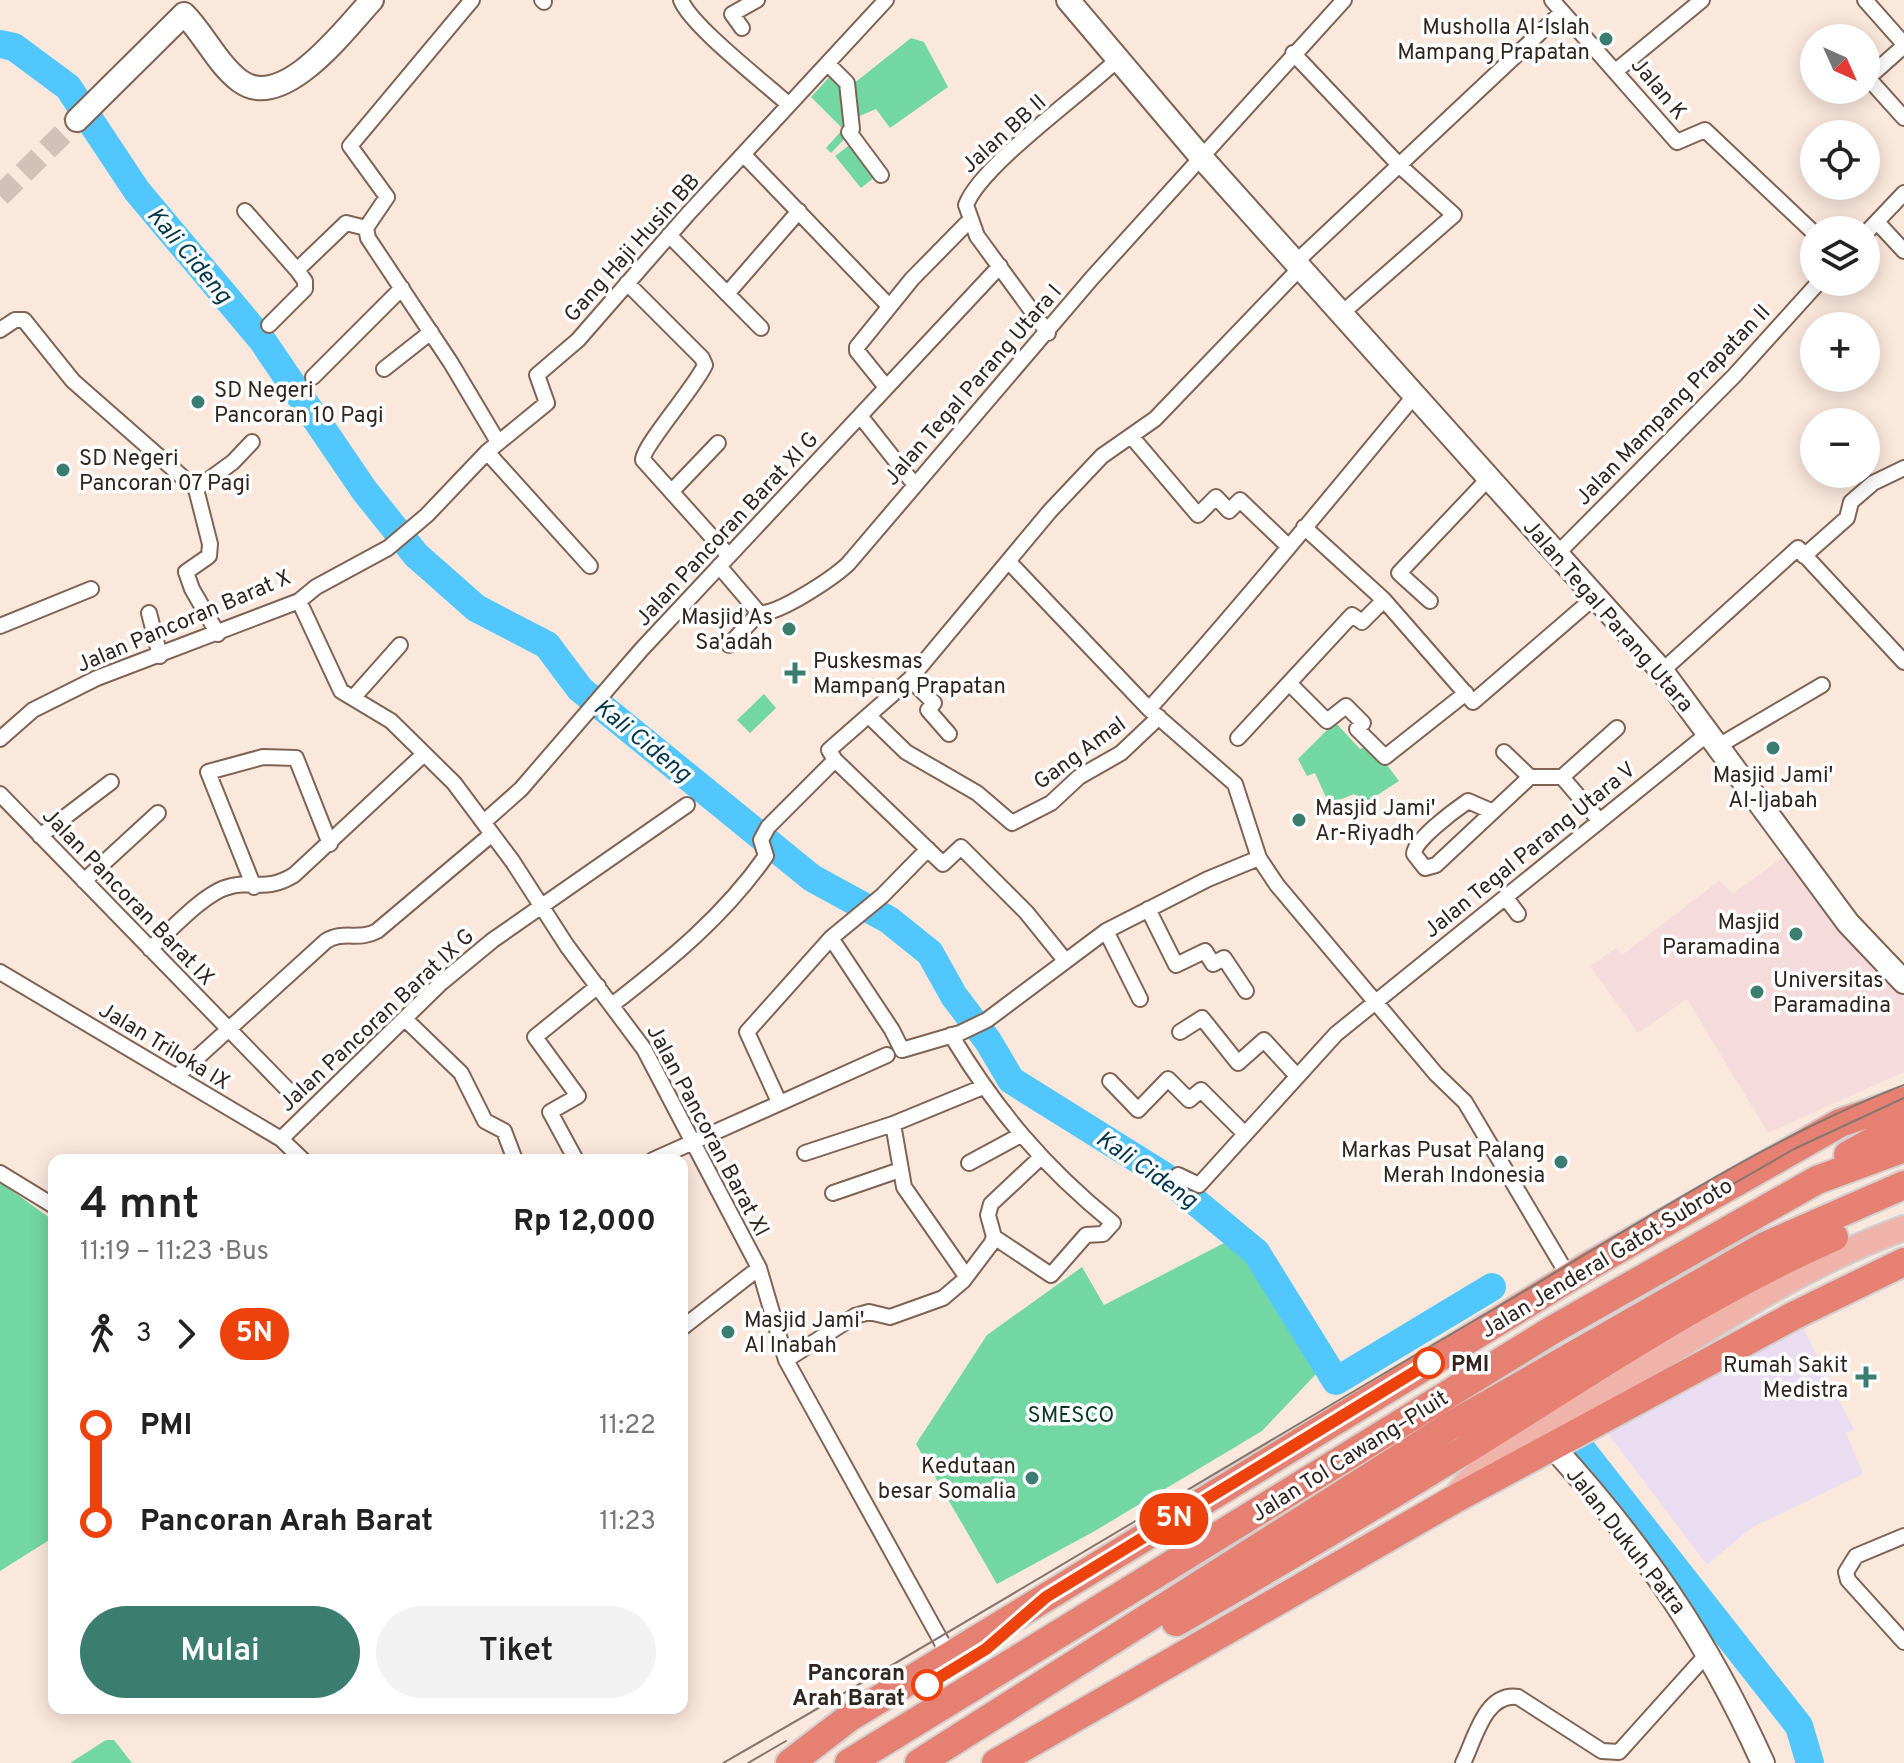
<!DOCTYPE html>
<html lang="id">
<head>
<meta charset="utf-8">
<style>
  body { margin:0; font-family:Overpass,sans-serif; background:#f2f2f2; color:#222; height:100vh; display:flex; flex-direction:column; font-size:30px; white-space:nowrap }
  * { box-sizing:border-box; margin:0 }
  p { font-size:26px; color:#767676 }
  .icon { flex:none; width:44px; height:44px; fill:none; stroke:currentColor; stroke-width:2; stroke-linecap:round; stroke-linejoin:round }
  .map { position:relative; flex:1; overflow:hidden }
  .drawer { position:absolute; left:48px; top:1154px; width:640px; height:560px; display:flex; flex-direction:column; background:#fff; border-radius:16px; box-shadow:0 4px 20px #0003 }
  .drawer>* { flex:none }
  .badge { padding:0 16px; border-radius:26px; font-size:28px; line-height:52px }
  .needle { width:52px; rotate:135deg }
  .controls { position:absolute; left:1800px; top:24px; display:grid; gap:16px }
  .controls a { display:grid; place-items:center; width:80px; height:80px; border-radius:50%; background:#fff; box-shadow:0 4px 20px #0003; font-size:40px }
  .map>.badge { position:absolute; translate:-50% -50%; box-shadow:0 0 0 4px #fff }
  .legs { display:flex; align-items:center; gap:12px; height:88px; padding:0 32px; font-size:26px }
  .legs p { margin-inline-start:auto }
  .summary { display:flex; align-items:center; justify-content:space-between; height:136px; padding:0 32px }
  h1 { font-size:44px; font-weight:600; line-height:60px }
  .cta { display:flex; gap:16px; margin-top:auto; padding:16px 32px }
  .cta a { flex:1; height:92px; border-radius:48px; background:#3b7e70; color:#fff; font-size:32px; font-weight:600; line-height:92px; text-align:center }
  .cta a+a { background:#f2f2f2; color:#222 }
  ul { padding:0 32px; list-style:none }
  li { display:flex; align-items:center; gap:28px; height:96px; font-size:30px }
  li i { display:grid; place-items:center; width:12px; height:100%; margin:0 10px; background:currentColor }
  li i::after { content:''; width:20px; height:20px; margin:-10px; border:6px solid; border-radius:50%; background:#fff }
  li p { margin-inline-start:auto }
  li:first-child i { background:linear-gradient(#0000 50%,currentColor 0) }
  li:last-child i { background:linear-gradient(currentColor 50%,#0000 0) }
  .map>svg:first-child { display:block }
  .commercial { fill:#eaddf1 }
  .education { fill:#f6dbdc }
  .green { fill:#72d7a2 }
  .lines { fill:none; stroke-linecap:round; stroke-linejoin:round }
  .river { stroke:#52c7fd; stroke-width:28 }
  .secondary-tunnel { stroke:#d3c1b7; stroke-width:22; stroke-dasharray:22 11; stroke-linecap:butt }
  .street-casing { stroke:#7f6354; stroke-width:18 }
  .secondary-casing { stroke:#7f6354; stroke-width:26 }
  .primary-casing { stroke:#d2cfce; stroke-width:28 }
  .highway-casing { stroke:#d2cfce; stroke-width:32 }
  .street { stroke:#fff; stroke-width:14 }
  .secondary { stroke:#fff; stroke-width:22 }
  .primary { stroke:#efb3aa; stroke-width:24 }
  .highway { stroke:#e58072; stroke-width:28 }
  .tram { stroke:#85766e; stroke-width:2 }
  .line-1-casing { stroke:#fff; stroke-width:18 }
  .line-1 { stroke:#ee420d; stroke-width:12 }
  .poi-dot { fill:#3b7e70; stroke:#fff; stroke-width:3 }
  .stop-1-dot { fill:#fff; stroke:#ee420d; stroke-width:4 }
  .labels { text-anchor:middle; stroke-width:7; stroke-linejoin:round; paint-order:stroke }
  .poi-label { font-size:22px; fill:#31251f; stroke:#fff; text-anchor:end }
  .street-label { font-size:22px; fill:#31251f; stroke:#fff }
  .stop-label { font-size:22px; font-weight:bold; fill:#31251f; stroke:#fff; text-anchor:start }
  .park-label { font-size:22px; fill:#073822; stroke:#fff }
  .water-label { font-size:24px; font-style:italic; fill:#01374c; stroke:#fff }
</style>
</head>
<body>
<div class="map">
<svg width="1904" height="1763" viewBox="0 0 1904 1763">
  <rect width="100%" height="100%" fill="#fbe8dd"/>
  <!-- commercial -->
  <path class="commercial" d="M 1801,1323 L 1854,1430 L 1846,1433 L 1863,1474 L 1751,1528 L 1707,1565 L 1603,1427 L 1639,1416 Z"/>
  <!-- education -->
  <path class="education" d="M 1794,849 L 1904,987 L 1904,1072 L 1768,1133 L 1687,999 L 1638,1033 L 1590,966 L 1616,948 L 1622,955 L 1720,880 L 1732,894 Z"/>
  <!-- green -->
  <path class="green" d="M 911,38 L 924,42 L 948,87 L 890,128 L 876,109 L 855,118 L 853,84 Z
    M 833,73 L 846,85 L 848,135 L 831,153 L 826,148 L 843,129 L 811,97 Z
    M 851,144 L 876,176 L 861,188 L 835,156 Z
    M 764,694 L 776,708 L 750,733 L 737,720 Z
    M 1335,722 L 1360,749 L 1371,744 L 1399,781 L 1365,803 L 1354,794 L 1329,804 L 1315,773 L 1307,776 L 1298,759 Z
    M 0,1182 L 54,1221 L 54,1537 L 0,1571 Z
    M 1232,1239 L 1281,1306 L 1319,1371 L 1262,1431 L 1093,1532 L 997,1584 L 916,1444 L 987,1335 L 1082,1267 L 1104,1305 Z
    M 106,1740 L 114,1740 L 132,1763 L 70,1763 Z"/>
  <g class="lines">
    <!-- river -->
    <path class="river" d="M 0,44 L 14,47 L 68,87 L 137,191 L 262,340 L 364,490 L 416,555 L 476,608 L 547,645 L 580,689 L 812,878 L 889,920 L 930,953 L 954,996 L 988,1041 L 1011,1080 L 1163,1175 L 1256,1252 L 1336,1381 L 1492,1287
      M 1579,1446 L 1799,1726 L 1810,1763"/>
    <!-- secondary-tunnel -->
    <path class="secondary-tunnel" d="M 0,196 L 77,120"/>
    <!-- street casing -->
    <g class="street-casing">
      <path id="street" d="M 472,0 L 350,146 L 387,197 L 366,228 L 368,238 L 451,363 L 498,442
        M 542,0 L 544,2
        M 681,0 C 690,25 764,82 789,105
        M 1552,0 L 1677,142 L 1705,130 L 1814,233
        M 1865,0 L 1904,44
        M 742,28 L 732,14 L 757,0
        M 1904,46 L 1868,78 L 1904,118
        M 1293,53 L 1400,166 L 1454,215 L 1342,313
        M 828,64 L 847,83 L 852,129 L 849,132 L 881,175
        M 1617,70 L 1702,0
        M 744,155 L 889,306
        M 245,211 L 297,270
        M 1877,222 L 1904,251
        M 1866,233 L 1904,193
        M 669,235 L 761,328
        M 1297,261 L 1562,12
        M 627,283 L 702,358 L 705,365 C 696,386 642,447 643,460 L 729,556
        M 727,294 L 799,211
        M 269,325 L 305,289 L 305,281 L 297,270 L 346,223 L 366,228
        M 0,330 L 15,320 L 24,320 L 73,381 L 196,489 L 210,544 L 209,556 L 186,572 L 192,589 L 218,634
        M 1048,333 L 977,236 L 966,205 C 981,165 1082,94 1118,59
        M 384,369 L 431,332
        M 313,377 L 402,288
        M 886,387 L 857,351 L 857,347 L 912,279 L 970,220
        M 861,417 L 914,484
        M 1131,436 L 1198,515 L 1216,497 L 1229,511 L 1240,500 L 1289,547
        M 487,452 L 590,566
        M 196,489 L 233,462 L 252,442
        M 672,491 L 718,443
        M 1304,527 L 1384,600 L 1473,702 L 1596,596
        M 1557,554 L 1735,375 L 1819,282
        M 1804,556 L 1847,518 L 1851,502 L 1873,483 L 1904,468
        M 1009,562 L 1149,709 L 1235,784 L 1259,858 L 1277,885 L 1436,1074 L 1465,1102 L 1569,1277
        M 719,566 L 759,613
        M 299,601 L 341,691 L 391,721 L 454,783 L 513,862 L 567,946 L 644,1049 L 759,1268 L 786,1360 L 950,1657
        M 1430,601 L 1399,573 L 1489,478
        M 149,613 L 160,656
        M 759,613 C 778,615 833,578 848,564 L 1092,278 L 1344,0
        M 0,626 L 91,589
        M 729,645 L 759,613
        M 1662,671 L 1798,548 L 1904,662
        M 910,679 L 934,703 L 928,710 L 949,734
        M 1290,684 L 1327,721 L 1346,706 L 1363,723 L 1357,729 L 1385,757 L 1466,693
        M 353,698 L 400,645
        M 1149,709 C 1241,607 1327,501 1415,395
        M 869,716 L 906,752 L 977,793 L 1012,823 L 1051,803 L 1079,777 L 1121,753 L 1159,717
        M 1238,738 L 1352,615 L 1362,622 L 1384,600
        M 0,739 L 33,710 L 97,678 L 299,601 L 316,587 L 388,548 L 427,515 L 487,452 L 547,403 L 537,375 L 578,340 L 687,215 L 886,0
        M 1720,745 L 1822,685
        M 1504,752 L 1530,777 L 1562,777 L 1598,819
        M 835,760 L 943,864 L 961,847 L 1026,912 L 1064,959
        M 1562,777 L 1617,728
        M 0,794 L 288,1090
        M 1491,811 L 1468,801 C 1455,810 1414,840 1414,854 L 1425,868 L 1436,865 L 1530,777
        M 485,821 L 521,789 L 641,650 L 1000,266
        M 40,836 L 111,782
        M 84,881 L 158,813
        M 254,887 L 208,772 L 263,757 L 296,758 L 330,844
        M 1506,898 L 1518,914
        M 1148,909 L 1176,965 L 1205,951 L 1213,964 L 1224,958 L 1246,991
        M 1106,931 L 1140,999
        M 831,938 L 892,1030 L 902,1050 L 960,1033 L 987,1020 L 1106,931 L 1208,879 L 1259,858
        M 150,949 C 169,932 204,893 228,887 C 255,879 264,893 294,875 L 424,754
        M 0,972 L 281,1139 L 303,1160
        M 612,1005 C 670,960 724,916 766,856 L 761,840 L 768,827 L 835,760 L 829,750 L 910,679 L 1050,511 L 1102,456 L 1155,419 L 1301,267
        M 405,1019 L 461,1073 L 485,1121 L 504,1131 L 515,1160
        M 1180,1032 L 1202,1018 L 1238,1063 L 1264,1040 L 1297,1076
        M 951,1035 C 997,1111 1044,1167 1113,1223 L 1103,1234 L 1086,1235 L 1051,1275 L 994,1237
        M 176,1077 L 326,941 C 343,930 359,941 377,931 L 492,834
        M 1110,1081 L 1138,1110 L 1168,1079 L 1189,1100 L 1201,1090 L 1244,1133
        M 779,1102 L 747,1032 L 831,938 L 882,896 L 928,849
        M 893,1124 L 904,1187 L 966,1276
        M 281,1139 L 441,983 L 493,940 L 687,805
        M 805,1153 L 893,1124 L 983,1087
        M 576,1160 L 550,1112 L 578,1096 L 535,1037 L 598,986
        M 653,1160 L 887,1055
        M 969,1163 L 1019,1136
        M 0,1173 L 54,1206
        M 1178,1175 L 1199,1185 L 1336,1034 L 1710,732
        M 833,1193 L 900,1170
        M 682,1328 L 759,1268
        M 786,1360 L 855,1316 L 869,1312 L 890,1317 L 943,1298 L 963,1281 L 991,1244 L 994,1237 L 988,1215 L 991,1204 L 1040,1158
        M 1904,1536 L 1856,1556 L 1846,1572 L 1848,1580 L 1904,1642
        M 1463,1763 C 1475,1739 1485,1692 1518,1697 L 1602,1751 L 1619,1752 L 1708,1653"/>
    </g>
    <!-- secondary casing -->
    <g class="secondary-casing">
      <path id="secondary" d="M 1068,0 L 1201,157 L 1662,671 L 1848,923 L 1904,982
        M 77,120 L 184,14 C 204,34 218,65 240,81 C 283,113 346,28 372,0
        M 1554,1448 C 1644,1547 1708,1641 1763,1763"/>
    </g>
    <!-- primary casing -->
    <g class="primary-casing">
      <path id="primary" d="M 1458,1493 C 1492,1451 1547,1428 1594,1400 C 1694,1339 1793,1268 1904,1228"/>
    </g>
    <!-- highway casing -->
    <g class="highway-casing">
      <path id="highway" d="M 1848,1155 L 1904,1124
        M 1176,1622 C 1279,1563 1382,1501 1483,1439 C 1597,1368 1710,1291 1834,1237
        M 790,1763 L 850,1717 L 1587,1267 L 1840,1123 L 1904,1101
        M 849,1763 L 1554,1329 L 1817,1180 L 1904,1148
        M 919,1763 L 1450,1426 L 1765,1246 L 1904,1185
        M 996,1763 L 1453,1500 L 1795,1315 L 1904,1262"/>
    </g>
    <!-- street -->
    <use href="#street" class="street"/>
    <!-- secondary -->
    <use href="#secondary" class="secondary"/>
    <!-- primary -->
    <use href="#primary" class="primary"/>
    <!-- highway -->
    <use href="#highway" class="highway"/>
    <!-- tram -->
    <path class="tram" d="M 1658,1227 L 1794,1149 L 1904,1098
      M 723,1763 C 983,1615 1237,1458 1496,1308 C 1629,1230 1760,1141 1904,1085
      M 748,1763 L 786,1741"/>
  </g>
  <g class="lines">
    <!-- line-1 casing -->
    <g class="line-1-casing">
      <path id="line-1" d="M 927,1685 L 986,1649 L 1046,1597 L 1429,1363"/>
    </g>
    <!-- line-1 -->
    <use href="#line-1" class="line-1"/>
  </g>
  <!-- markers -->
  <g class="poi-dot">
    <circle cx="1606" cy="39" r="8"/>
    <circle cx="198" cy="402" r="8"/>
    <circle cx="63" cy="470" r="8"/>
    <circle cx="789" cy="629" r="8"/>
    <path d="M791 661h8v8h8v8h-8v8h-8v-8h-8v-8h8z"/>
    <circle cx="1773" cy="748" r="8"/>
    <circle cx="1299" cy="820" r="8"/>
    <circle cx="1796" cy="934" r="8"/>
    <circle cx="1757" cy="992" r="8"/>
    <circle cx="1561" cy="1162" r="8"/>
    <circle cx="728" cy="1332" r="8"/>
    <path d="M1862 1365h8v8h8v8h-8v8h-8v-8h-8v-8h8z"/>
    <circle cx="1032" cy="1478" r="8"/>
  </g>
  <g class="stop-1-dot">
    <circle cx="1429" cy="1363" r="14"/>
    <circle cx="927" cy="1685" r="14"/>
  </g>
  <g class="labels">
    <!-- poi labels -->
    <g class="poi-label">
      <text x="1590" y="34">Musholla Al-Islah<tspan x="1590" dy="25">Mampang Prapatan</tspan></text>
      <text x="214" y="397" text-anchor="start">SD Negeri<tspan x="214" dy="25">Pancoran 10 Pagi</tspan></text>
      <text x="79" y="465" text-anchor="start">SD Negeri<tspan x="79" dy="25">Pancoran 07 Pagi</tspan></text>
      <text x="773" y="624">Masjid As<tspan x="773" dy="25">Sa'adah</tspan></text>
      <text x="813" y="668" text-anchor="start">Puskesmas<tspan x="813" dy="25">Mampang Prapatan</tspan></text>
      <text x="1773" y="782" text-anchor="middle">Masjid Jami'<tspan x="1773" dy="25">Al-Ijabah</tspan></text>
      <text x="1315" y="815" text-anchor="start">Masjid Jami'<tspan x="1315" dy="25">Ar-Riyadh</tspan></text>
      <text x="1780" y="929">Masjid<tspan x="1780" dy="25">Paramadina</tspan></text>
      <text x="1773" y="987" text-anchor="start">Universitas<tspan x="1773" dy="25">Paramadina</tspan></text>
      <text x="1545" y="1157">Markas Pusat Palang<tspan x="1545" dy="25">Merah Indonesia</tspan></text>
      <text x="744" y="1327" text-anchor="start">Masjid Jami'<tspan x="744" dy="25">Al Inabah</tspan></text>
      <text x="1848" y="1372">Rumah Sakit<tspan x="1848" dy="25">Medistra</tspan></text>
      <text x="1016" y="1473">Kedutaan<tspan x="1016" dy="25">besar Somalia</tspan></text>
    </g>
    <!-- street labels -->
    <g class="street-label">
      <text transform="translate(1660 88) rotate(50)" y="8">Jalan K</text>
      <text transform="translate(1003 133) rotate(-42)" y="8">Jalan BB II</text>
      <text transform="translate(631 247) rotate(-48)" y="8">Gang Haji Husin BB</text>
      <text transform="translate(972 384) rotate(-49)" y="8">Jalan Tegal Parang Utara I</text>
      <text transform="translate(1672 404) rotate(-46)" y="8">Jalan Mampang Prapatan II</text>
      <text transform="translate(726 528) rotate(-47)" y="8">Jalan Pancoran Barat XI G</text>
      <text transform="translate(1609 615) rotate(49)" y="8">Jalan Tegal Parang Utara</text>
      <text transform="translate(183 620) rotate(-23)" y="8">Jalan Pancoran Barat X</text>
      <text transform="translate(1079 752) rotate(-36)" y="8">Gang Amal</text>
      <text transform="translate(1529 849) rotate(-39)" y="8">Jalan Tegal Parang Utara V</text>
      <text transform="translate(129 896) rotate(46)" y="8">Jalan Pancoran Barat IX</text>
      <text transform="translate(376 1019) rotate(-43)" y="8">Jalan Pancoran Barat IX G</text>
      <text transform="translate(165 1045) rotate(31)" y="8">Jalan Triloka IX</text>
      <text transform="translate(709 1130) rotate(62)" y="8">Jalan Pancoran Barat XI</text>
      <text transform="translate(1606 1257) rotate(-31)" y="8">Jalan Jenderal Gatot Subroto</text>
      <text transform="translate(1349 1455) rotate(-32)" y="8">Jalan Tol Cawang–Pluit</text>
      <text transform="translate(1627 1540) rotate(52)" y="8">Jalan Dukuh Patra</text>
    </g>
    <!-- stop labels -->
    <g class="stop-label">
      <text x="1451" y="1371">PMI</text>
      <text x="905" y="1680" text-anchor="end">Pancoran<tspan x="905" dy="25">Arah Barat</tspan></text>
    </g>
    <!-- park labels -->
    <g class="park-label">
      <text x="1071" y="1422">SMESCO</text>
    </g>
    <!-- water labels -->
    <g class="water-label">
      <text transform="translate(190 255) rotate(50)" y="8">Kali Cideng</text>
      <text transform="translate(643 740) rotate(39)" y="8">Kali Cideng</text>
      <text transform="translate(1147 1169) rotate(35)" y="8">Kali Cideng</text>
    </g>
  </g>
</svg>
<div class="controls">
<a><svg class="needle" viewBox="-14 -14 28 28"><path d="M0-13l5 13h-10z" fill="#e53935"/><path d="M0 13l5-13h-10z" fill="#767676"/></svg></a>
<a><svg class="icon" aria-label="locate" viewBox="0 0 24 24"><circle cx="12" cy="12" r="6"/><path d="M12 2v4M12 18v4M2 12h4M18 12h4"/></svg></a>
<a><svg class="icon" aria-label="layers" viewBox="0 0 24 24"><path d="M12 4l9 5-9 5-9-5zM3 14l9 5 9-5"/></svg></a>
<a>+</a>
<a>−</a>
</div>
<b class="badge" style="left:1174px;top:1519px;background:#ee420d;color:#fff">5N</b>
<section class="drawer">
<div class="summary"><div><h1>4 mnt</h1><p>11:19 – 11:23 · Bus</p></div><b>Rp 12,000</b></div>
<div class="legs"><svg class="icon" aria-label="walk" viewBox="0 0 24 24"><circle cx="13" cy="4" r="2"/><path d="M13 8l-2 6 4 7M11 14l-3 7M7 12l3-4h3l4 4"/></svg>3<svg class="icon" aria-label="forward" viewBox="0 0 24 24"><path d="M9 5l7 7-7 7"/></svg><b class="badge" style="background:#ee420d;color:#fff">5N</b></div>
<ul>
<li><i style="color:#ee420d"></i><b>PMI</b><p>11:22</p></li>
<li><i style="color:#ee420d"></i><b>Pancoran Arah Barat</b><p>11:23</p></li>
</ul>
<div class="cta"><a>Mulai</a><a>Tiket</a></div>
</section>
</div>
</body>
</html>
